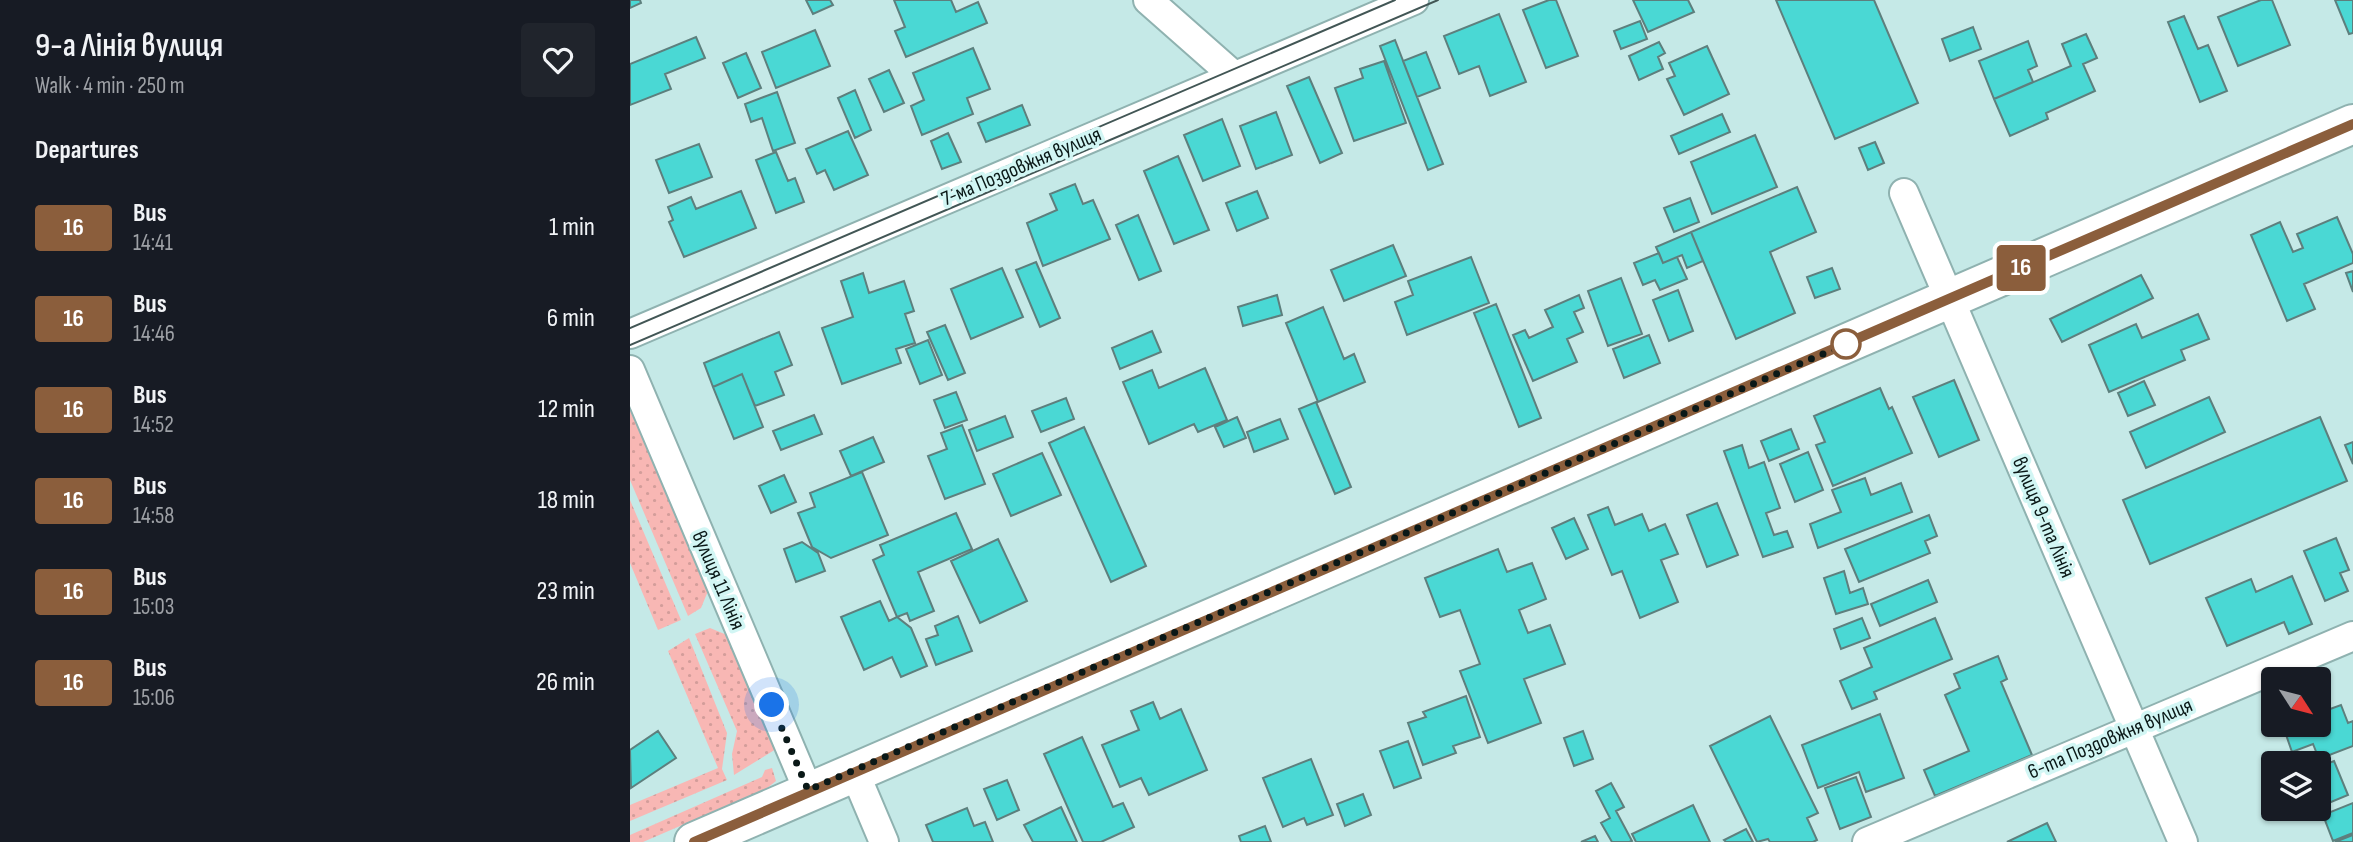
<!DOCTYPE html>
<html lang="en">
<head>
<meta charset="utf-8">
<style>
  body { margin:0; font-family:"Sofia Sans Condensed",sans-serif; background:#20242c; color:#f1f3f6; height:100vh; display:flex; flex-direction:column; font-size:26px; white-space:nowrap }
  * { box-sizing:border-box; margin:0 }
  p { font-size:23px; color:#9ea1a6 }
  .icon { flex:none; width:38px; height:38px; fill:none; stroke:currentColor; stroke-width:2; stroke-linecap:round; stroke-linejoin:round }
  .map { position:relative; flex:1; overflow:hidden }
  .panel { display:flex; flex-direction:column; background:#171b24; width:630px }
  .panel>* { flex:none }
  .badge { padding:0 14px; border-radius:5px; font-size:24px; line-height:46px }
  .needle { width:46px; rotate:126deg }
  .controls { position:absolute; left:1631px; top:667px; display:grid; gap:14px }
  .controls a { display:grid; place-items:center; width:70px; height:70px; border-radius:7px; background:#171b24; box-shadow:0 2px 5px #0004; font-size:35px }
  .you { position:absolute; width:35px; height:35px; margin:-18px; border:5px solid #fff; border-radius:50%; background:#1a73e8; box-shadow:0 0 0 10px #1a73e833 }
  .map>.badge { position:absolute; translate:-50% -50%; box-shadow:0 0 0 4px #fff }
  h2 { padding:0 35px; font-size:26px; line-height:63px }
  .round { display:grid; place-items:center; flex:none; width:74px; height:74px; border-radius:7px; background:#20242c }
  .headline { display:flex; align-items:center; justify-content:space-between; height:119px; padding:0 35px }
  h1 { font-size:33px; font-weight:600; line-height:52px }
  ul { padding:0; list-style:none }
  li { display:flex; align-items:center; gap:21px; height:91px; padding:0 35px }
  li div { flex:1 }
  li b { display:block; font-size:26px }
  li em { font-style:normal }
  li .badge { min-width:77px; font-weight:700; text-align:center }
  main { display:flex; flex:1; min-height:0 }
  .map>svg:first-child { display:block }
  .grass { fill:url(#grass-dots) }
  .building { fill:#4ad8d4; stroke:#5d7f7d; stroke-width:2 }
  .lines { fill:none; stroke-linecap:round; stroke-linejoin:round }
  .street-casing { stroke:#8fb2b0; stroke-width:32 }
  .secondary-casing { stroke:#8fb2b0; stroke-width:42 }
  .street { stroke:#fff; stroke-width:28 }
  .secondary { stroke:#fff; stroke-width:38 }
  .tram { stroke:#425655; stroke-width:2 }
  .line-casing { stroke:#fff; stroke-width:16 }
  .line { stroke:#8b5e3c; stroke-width:10 }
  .walk { stroke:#0a1817; stroke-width:7; stroke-dasharray:0 12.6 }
  .stop-dot { fill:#fff; stroke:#8b5e3c; stroke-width:3.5 }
  .labels { text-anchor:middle; stroke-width:7; stroke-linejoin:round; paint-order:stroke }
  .street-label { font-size:21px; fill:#0a1817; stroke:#d2f6f4 }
</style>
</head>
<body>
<main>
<section class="panel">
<div class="headline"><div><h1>9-а Лінія вулиця</h1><p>Walk · 4 min · 250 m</p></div><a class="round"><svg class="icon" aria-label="heart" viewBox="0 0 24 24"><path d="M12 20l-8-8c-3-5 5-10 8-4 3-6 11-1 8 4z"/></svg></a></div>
<h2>Departures</h2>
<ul>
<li><span class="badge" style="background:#8b5e3c;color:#fff">16</span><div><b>Bus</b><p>14:41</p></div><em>1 min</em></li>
<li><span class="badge" style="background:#8b5e3c;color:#fff">16</span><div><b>Bus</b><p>14:46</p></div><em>6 min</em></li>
<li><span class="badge" style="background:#8b5e3c;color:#fff">16</span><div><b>Bus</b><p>14:52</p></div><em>12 min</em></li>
<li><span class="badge" style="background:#8b5e3c;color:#fff">16</span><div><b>Bus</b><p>14:58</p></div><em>18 min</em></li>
<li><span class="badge" style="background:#8b5e3c;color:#fff">16</span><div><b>Bus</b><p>15:03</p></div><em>23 min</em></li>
<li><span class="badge" style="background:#8b5e3c;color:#fff">16</span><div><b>Bus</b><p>15:06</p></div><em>26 min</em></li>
</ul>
</section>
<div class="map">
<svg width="1723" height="842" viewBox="0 0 1723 842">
  <defs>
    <pattern id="grass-dots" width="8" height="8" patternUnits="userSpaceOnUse" patternTransform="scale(1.75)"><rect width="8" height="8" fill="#f8b7b4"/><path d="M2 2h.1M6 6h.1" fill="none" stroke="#d39d9a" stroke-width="1.8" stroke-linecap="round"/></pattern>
  </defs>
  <rect width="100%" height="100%" fill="#c5e9e7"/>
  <!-- grass -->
  <path class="grass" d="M 0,410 L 78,591 L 71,608 L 58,616 L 0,480 Z
    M 0,500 L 51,620 L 28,630 L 0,563 Z
    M 80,628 L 97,635 L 146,749 L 104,775 L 102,754 L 107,731 L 65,634 Z
    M 59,638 L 97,733 L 92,769 L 97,780 L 0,821 L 0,805 L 88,768 L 38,651 Z
    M 142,768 L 146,781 L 136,789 L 13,842 L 0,842 L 0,835 L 132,777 L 135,770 Z"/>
  <!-- building -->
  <path class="building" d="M 0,0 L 10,0 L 11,3 L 0,8 Z
    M 176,0 L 200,0 L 203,5 L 183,14 Z
    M 264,0 L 321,0 L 326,12 L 348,2 L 357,23 L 276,57 L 265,31 L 275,27 Z
    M 919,0 L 926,0 L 948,56 L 916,68 L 893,10 Z
    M 1003,0 L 1058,0 L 1064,12 L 1018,32 Z
    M 1146,0 L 1244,0 L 1288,103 L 1205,139 Z
    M 1631,0 L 1642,0 L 1660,45 L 1608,66 L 1588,17 Z
    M 1705,0 L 1723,0 L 1723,33 L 1719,34 Z
    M 869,14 L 896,82 L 860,96 L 849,66 L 829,74 L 814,36 Z
    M 1554,16 L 1568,49 L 1578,45 L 1597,91 L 1570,102 L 1538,22 Z
    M 1010,21 L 1017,39 L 991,49 L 984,31 Z
    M 1343,27 L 1351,49 L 1320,61 L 1312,39 Z
    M 185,30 L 200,66 L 146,88 L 132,52 Z
    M 1456,34 L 1467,58 L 1453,64 L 1465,91 L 1416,113 L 1418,119 L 1380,136 L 1364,99 L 1441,66 L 1432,44 Z
    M 66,37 L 75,58 L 35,74 L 41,89 L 0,105 L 0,64 Z
    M 765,40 L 813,164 L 798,170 L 750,46 Z
    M 1398,41 L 1407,66 L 1398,70 L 1403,82 L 1364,99 L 1349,61 Z
    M 1029,42 L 1035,53 L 1028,57 L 1033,69 L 1009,80 L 999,56 Z
    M 1077,46 L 1099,94 L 1054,115 L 1037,79 L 1045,76 L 1039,63 Z
    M 343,48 L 360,89 L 337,98 L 343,114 L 292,135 L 281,106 L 294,100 L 283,73 Z
    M 796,52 L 810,88 L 787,97 L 773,61 Z
    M 116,53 L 131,88 L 108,98 L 93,63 Z
    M 754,61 L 776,123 L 724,141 L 705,88 L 733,78 L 730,69 Z
    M 259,70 L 274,103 L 254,112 L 239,79 Z
    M 679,77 L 712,153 L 690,163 L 657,86 Z
    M 225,90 L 241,130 L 225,138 L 208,98 Z
    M 147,92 L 165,143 L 143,151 L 132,118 L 121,122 L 115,104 Z
    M 392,105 L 400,125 L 356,142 L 348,123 Z
    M 646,112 L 662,155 L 626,169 L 610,126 Z
    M 1092,114 L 1100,132 L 1049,154 L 1041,136 Z
    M 592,119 L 610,166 L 573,181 L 554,135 Z
    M 218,131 L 238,175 L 204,190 L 195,170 L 187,174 L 176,149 Z
    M 318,133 L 331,162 L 312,169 L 301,141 Z
    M 1125,135 L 1147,187 L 1082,214 L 1061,162 Z
    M 1245,142 L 1254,163 L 1238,170 L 1229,148 Z
    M 69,144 L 82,177 L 39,193 L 26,160 Z
    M 146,152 L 158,181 L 165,178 L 174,202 L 146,213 L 126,160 Z
    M 548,156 L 579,230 L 544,244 L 514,171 Z
    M 445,184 L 453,204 L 463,200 L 480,239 L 413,266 L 397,223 L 427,210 L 420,194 Z
    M 1167,187 L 1186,232 L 1140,252 L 1165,313 L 1106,339 L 1061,232 Z
    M 111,191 L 126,228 L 54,257 L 39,222 L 43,220 L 38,207 L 61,197 L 66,209 Z
    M 627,191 L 638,218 L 607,231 L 596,203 Z
    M 1060,198 L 1069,222 L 1044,232 L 1034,208 Z
    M 508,215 L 531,271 L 509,280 L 486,225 Z
    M 1707,217 L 1723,254 L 1723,263 L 1674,284 L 1685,309 L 1657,321 L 1621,235 L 1650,222 L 1663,252 L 1673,248 L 1667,234 Z
    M 1061,232 L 1073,261 L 1057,268 L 1052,255 L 1033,263 L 1026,247 Z
    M 763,245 L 776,276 L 714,301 L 701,270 Z
    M 1029,253 L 1033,263 L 1047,257 L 1057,279 L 1030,290 L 1025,280 L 1013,285 L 1004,263 Z
    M 841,257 L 859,303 L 777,335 L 765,302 L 783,295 L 778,281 Z
    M 406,262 L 430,318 L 410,327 L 386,270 Z
    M 372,268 L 393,317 L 341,339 L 321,289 Z
    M 1202,268 L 1210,289 L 1185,298 L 1177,277 Z
    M 1723,271 L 1723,292 L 1716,273 Z
    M 233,273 L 239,293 L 274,281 L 284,311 L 275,314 L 285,343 L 266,349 L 271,363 L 212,384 L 192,328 L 223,317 L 211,281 Z
    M 1511,275 L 1523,298 L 1432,342 L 1420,319 Z
    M 991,278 L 1012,334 L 978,346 L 958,291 Z
    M 1048,290 L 1063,331 L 1039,341 L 1023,300 Z
    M 647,295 L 652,315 L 613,326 L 608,307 Z
    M 949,295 L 954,308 L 944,312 L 953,332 L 937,339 L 947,362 L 903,381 L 883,335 L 895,330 L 899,338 L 923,327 L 915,310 Z
    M 866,304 L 911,418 L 889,427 L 844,313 Z
    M 693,307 L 714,359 L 724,354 L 735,382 L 688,402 L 656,323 Z
    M 1568,314 L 1579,339 L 1551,350 L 1555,360 L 1479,392 L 1459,345 L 1506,324 L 1512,338 Z
    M 315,325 L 335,373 L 318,380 L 297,332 Z
    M 522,331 L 531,352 L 490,369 L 482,348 Z
    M 149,332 L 162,365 L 145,372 L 154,395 L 125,406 L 112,374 L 83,387 L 74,363 Z
    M 1019,335 L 1030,363 L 994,378 L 983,349 Z
    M 298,340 L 312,375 L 290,384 L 276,349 Z
    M 575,368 L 597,420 L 568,432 L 564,424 L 519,444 L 493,382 L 522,370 L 529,388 Z
    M 112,374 L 133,427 L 104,439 L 83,387 Z
    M 1324,380 L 1349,440 L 1309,457 L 1283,397 Z
    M 1514,381 L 1525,405 L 1498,416 L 1488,393 Z
    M 1250,388 L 1259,409 L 1262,407 L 1282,453 L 1203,486 L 1186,445 L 1195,442 L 1184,416 Z
    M 326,392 L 337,420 L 315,428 L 304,400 Z
    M 1579,397 L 1595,432 L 1516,468 L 1500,432 Z
    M 436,398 L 444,419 L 411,432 L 402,411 Z
    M 686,402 L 721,487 L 705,494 L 669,409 Z
    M 184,415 L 192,434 L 151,450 L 143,431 Z
    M 375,416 L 383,437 L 347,451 L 339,430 Z
    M 607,417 L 616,438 L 594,447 L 585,427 Z
    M 1690,417 L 1717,481 L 1520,564 L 1493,500 Z
    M 650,419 L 658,439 L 624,452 L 617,432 Z
    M 332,425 L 355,484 L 315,499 L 298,456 L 317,449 L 311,433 Z
    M 454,427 L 516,566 L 481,582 L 419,443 Z
    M 1161,429 L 1169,449 L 1139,461 L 1131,441 Z
    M 243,437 L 254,462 L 221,476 L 210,451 Z
    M 1723,442 L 1723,464 L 1715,445 Z
    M 1112,445 L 1119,468 L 1134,462 L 1150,508 L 1136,513 L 1144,535 L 1157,531 L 1163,547 L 1133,557 L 1094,451 Z
    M 1178,452 L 1193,490 L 1165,502 L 1150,464 Z
    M 412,453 L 431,495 L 381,516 L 363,474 Z
    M 232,472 L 258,535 L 201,558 L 182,547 L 168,513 L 185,507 L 180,493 Z
    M 154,475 L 166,502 L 141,513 L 129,486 Z
    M 1235,478 L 1241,495 L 1271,483 L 1282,512 L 1188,548 L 1180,524 L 1211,512 L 1202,490 Z
    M 1087,503 L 1108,555 L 1077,567 L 1057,515 Z
    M 978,507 L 985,525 L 1012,514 L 1019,531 L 1035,524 L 1048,554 L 1031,560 L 1048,602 L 1010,618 L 992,571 L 982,575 L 958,515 Z
    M 326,513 L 342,549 L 288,572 L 304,611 L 280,621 L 277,613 L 267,617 L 243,560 L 254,555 L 250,545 Z
    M 1299,515 L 1307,536 L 1295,541 L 1300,553 L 1229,582 L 1215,549 Z
    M 944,518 L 958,549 L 936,559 L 922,528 Z
    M 1706,538 L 1719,570 L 1710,573 L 1718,591 L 1695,601 L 1674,551 Z
    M 368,539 L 397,601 L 350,623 L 321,561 Z
    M 172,542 L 188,553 L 195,571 L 166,582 L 154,549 Z
    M 868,549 L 877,572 L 902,563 L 916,599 L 889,610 L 898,633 L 920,625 L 935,664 L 894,679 L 911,723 L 858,743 L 830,671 L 850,664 L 830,610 L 810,617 L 795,578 Z
    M 1214,571 L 1220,593 L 1233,588 L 1238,604 L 1206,614 L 1194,578 Z
    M 1662,576 L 1682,624 L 1659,634 L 1654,622 L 1597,646 L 1576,598 L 1621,579 L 1626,592 Z
    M 1298,580 L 1307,602 L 1250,626 L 1241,604 Z
    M 250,601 L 259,621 L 267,617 L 281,628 L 297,666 L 271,677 L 262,657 L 234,670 L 211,617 Z
    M 328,616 L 342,651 L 306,665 L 296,639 L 308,635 L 305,626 Z
    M 1232,618 L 1240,638 L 1211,649 L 1204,629 Z
    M 1305,618 L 1322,659 L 1244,692 L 1247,699 L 1222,709 L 1210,681 L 1242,667 L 1234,648 Z
    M 1368,656 L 1377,679 L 1371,682 L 1402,755 L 1305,796 L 1294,770 L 1339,751 L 1315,695 L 1330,688 L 1324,674 Z
    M 836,696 L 850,737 L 823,746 L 826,753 L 793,765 L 778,723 L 796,717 L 793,712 Z
    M 523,702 L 530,719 L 551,709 L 577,770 L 519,795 L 511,778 L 490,787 L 472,745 L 509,730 L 501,711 Z
    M 1711,705 L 1718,723 L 1723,721 L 1723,746 L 1689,759 L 1683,744 L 1662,752 L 1653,726 L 1689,724 L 1689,713 Z
    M 1250,714 L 1274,778 L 1236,792 L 1229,772 L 1188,788 L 1172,745 Z
    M 1140,716 L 1188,813 L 1177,818 L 1187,840 L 1183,842 L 1140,842 L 1138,839 L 1127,842 L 1080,746 Z
    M 28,731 L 46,758 L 1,788 L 0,750 Z
    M 953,731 L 963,759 L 944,766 L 934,738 Z
    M 452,737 L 483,807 L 493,803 L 504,827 L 471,842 L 453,842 L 414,754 Z
    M 778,741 L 791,778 L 764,788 L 750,751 Z
    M 681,759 L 703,815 L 677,825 L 674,818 L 653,827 L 633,778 Z
    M 1704,761 L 1718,795 L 1689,807 L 1689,767 Z
    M 1226,777 L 1241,817 L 1210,829 L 1195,788 Z
    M 377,780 L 389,810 L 367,820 L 354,789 Z
    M 981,783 L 994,807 L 986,811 L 1002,841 L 999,842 L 982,842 L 971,823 L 980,818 L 966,791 Z
    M 733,794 L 741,815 L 715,826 L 707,804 Z
    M 1723,803 L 1723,833 L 1703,841 L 1693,815 Z
    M 1063,805 L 1080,842 L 1006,842 L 1002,834 Z
    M 431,807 L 447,842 L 403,842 L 394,825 Z
    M 337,808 L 344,826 L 355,822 L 363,842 L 303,842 L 296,825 Z
    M 1669,808 L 1686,808 L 1672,815 Z
    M 1417,823 L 1426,842 L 1377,842 Z
    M 635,826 L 641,842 L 611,842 L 609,836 Z
    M 1116,829 L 1123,842 L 1096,842 L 1094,840 Z
    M 1723,835 L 1723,842 L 1705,842 Z
    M 965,836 L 968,842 L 951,842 Z"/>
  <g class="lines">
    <!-- street casing -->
    <g class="street-casing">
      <path id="street" d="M 518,0 L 603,75
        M 1274,193 L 1553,842
        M 0,334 L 784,0
        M 0,370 L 178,790
        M 224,771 L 254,842
        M 1237,842 L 1723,636"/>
    </g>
    <!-- secondary casing -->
    <g class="secondary-casing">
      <path id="secondary" d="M 64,842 L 1723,124"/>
    </g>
    <!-- street -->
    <use href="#street" class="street"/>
    <!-- secondary -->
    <use href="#secondary" class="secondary"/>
    <!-- tram -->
    <path class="tram" d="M 0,328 L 765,0
      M 0,345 L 808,0"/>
  </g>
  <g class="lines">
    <!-- line casing -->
    <g class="line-casing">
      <path id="line" d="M 64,842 L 1723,124"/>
    </g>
    <!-- line -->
    <use href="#line" class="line"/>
    <!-- walk -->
    <path class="walk" d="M 142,705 L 178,790 L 1216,344"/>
  </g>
  <!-- markers -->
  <circle class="stop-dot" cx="1216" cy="344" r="14"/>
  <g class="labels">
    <!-- street labels -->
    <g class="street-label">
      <text transform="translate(391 166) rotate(-23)" y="7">7-ма Поздовжня вулиця</text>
      <text transform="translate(1414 517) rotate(67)" y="7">вулиця 9-та Лінія</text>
      <text transform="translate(89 580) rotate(67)" y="7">вулиця 11 Лінія</text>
      <text transform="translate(1480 738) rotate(-23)" y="7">6-та Поздовжня вулиця</text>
    </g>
  </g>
</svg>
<div class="controls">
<a><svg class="needle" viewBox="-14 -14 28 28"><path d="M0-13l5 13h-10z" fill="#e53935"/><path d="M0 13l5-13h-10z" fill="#9ea1a6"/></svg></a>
<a><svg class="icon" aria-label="layers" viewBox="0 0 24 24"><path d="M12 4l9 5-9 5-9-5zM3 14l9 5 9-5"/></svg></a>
</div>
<div class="you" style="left:142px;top:705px"></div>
<b class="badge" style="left:1391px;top:268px;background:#8b5e3c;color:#fff">16</b>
</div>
</main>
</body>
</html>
